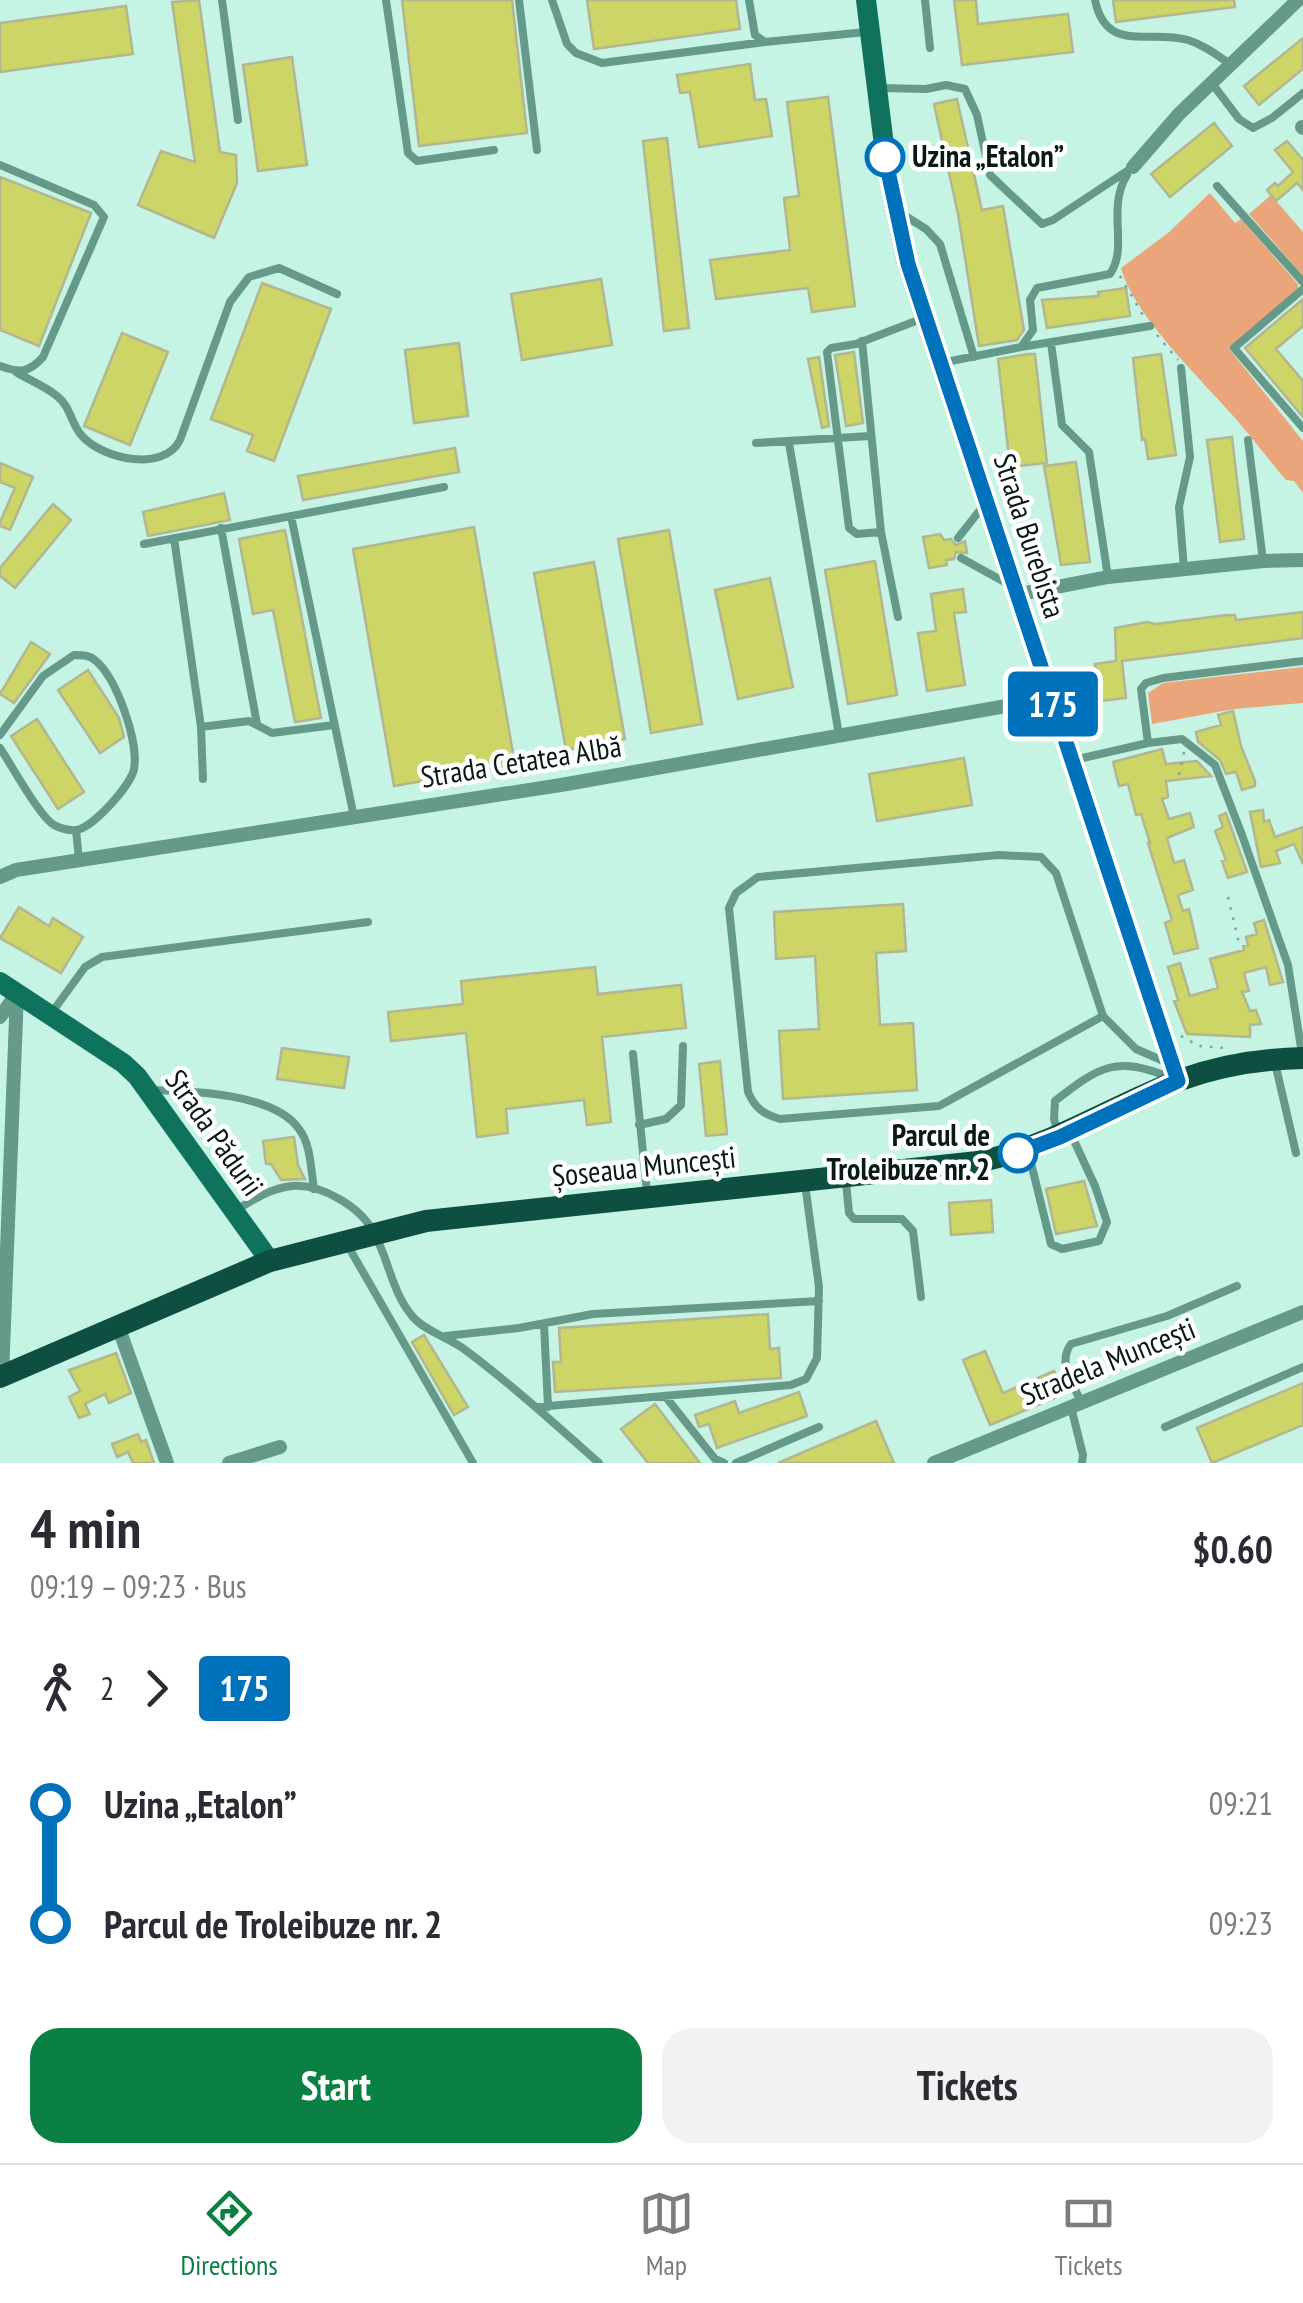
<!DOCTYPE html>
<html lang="en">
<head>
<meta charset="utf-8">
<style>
  body { margin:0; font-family:"PT Sans Narrow",sans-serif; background:#f2f2f3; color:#2b2b33; height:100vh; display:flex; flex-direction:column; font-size:38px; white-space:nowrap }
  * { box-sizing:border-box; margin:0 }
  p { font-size:32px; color:#7c7c81 }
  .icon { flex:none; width:55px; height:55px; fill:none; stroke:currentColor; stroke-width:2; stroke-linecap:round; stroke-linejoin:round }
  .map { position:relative; height:1463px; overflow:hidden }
  .panel { display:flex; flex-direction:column; background:#fff; flex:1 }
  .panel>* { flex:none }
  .badge { padding:0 20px; border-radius:8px; font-size:35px; line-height:65px }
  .map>.badge { position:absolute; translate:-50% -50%; box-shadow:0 0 0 5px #fff }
  .legs { display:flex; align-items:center; gap:15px; height:110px; padding:0 30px; font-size:32px }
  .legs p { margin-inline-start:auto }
  .head { display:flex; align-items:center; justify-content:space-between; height:170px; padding:0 30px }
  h1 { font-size:55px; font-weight:700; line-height:75px }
  .primary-button { display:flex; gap:20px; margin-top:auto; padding:20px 30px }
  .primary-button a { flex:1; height:115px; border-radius:30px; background:#0b8043; color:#fff; font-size:40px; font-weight:700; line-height:115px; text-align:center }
  .primary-button a+a { background:#f2f2f3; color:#2b2b33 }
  ul { padding:0 30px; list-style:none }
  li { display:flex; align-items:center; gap:35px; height:120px; font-size:38px }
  li i { display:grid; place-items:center; width:15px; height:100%; margin:0 12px; background:currentColor }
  li i::after { content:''; width:25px; height:25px; margin:-12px; border:8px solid; border-radius:50%; background:#fff }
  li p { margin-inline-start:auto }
  li:first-child i { background:linear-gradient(#0000 50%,currentColor 0) }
  li:last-child i { background:linear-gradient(currentColor 50%,#0000 0) }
  .tabs { display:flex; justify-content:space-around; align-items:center; height:140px; border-top:2px solid #e1e1e2; background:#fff; font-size:28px; color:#7c7c81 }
  .tabs a { display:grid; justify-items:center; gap:5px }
  .tabs .selected { color:#0b8043 }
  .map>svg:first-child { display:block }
  .green { fill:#eaa57b }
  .building { fill:#cdd567; stroke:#b2b691; stroke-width:2.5 }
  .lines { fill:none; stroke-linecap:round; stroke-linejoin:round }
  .path { stroke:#7ea095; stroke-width:2.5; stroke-dasharray:2.5 8; stroke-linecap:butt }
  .lane { stroke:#659989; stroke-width:8 }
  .street { stroke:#659989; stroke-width:14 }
  .secondary { stroke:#0e725c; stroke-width:20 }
  .primary { stroke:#0d4f40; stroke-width:22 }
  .line-1-casing { stroke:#fff; stroke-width:22 }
  .line-1 { stroke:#0072bc; stroke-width:15 }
  .stop-1-dot { fill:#fff; stroke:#0072bc; stroke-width:5 }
  .labels { text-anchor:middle; stroke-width:9; stroke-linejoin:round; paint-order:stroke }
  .stop-label { font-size:30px; font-weight:bold; fill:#091a15; stroke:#fff; text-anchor:start }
  .street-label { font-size:30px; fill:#091a15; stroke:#fff }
</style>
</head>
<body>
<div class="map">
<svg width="1303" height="1463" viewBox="0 0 1303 1463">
  <rect width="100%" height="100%" fill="#c6f4e4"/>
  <!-- green -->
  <path class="green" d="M 1210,193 L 1235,223 L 1241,219 L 1298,284 L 1298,289 L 1230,350 L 1303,441 L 1303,493 L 1294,481 L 1286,480 C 1269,460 1253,439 1236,419 C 1202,380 1134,316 1121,268 L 1168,233 Z
    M 1271,195 L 1303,232 L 1303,276 L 1249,214 Z
    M 1303,667 L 1303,703 L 1234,709 L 1152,724 L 1148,693 L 1163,683 Z"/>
  <!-- building -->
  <path class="building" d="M 199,0 L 220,152 L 236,155 L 237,183 L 214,238 L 138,205 L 161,151 L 195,162 L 172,2 Z
    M 402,0 L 512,0 L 527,133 L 419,146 Z
    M 587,0 L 736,0 L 740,29 L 594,49 Z
    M 954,0 L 976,0 L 978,24 L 1068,14 L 1073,52 L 962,65 Z
    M 1113,0 L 1234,0 L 1235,7 L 1116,22 Z
    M 126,6 L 133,54 L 0,72 L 0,23 Z
    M 1303,38 L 1303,69 L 1259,105 L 1244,86 Z
    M 292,57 L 307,165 L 258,171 L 243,65 Z
    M 750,64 L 755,100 L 766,99 L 772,136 L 699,147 L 690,92 L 680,93 L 677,75 Z
    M 828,97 L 855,306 L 812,312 L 808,288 L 716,299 L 710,260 L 790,250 L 784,198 L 799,196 L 787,102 Z
    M 957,99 L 982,210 L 1003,206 L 1024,330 L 1017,340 L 979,346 L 958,214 L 934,104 Z
    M 1214,123 L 1232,146 L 1170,197 L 1151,174 Z
    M 667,138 L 689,328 L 664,331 L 643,141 Z
    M 1287,141 L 1303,160 L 1303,190 L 1297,183 L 1276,201 L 1267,190 L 1275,183 L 1278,186 L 1293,172 L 1275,150 Z
    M 0,177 L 91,213 L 39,346 L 0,330 Z
    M 601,279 L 612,345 L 522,360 L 511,294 Z
    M 262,283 L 331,309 L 274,461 L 247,451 L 253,435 L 211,419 Z
    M 1126,288 L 1130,316 L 1047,328 L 1042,300 L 1099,296 L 1098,292 Z
    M 1303,299 L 1303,326 L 1276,349 L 1303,381 L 1303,417 L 1245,348 Z
    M 122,333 L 168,352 L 130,445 L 84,426 Z
    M 459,343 L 468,416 L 414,423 L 405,350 Z
    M 854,352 L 863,423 L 846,426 L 835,355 Z
    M 1028,354 L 1035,354 L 1047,463 L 1010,467 L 998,359 Z
    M 1161,354 L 1176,455 L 1148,459 L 1145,439 L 1142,440 L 1133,358 Z
    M 819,357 L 829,426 L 822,428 L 808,359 Z
    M 1232,437 L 1244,539 L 1220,542 L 1207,440 Z
    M 455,448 L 459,472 L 303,500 L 298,476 Z
    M 1076,462 L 1090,562 L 1061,565 L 1044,466 Z
    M 0,463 L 33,477 L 10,530 L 0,526 L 0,522 L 15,488 L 0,482 Z
    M 224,493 L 230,520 L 148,536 L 143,512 Z
    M 53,504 L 71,520 L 15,588 L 0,576 L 0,568 Z
    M 474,527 L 515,765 L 394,786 L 353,549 Z
    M 285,530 L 321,718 L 295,722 L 273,610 L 253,614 L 239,539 Z
    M 669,530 L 702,724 L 651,733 L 618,539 Z
    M 940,534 L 944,540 L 951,539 L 956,545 L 965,541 L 967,553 L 956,552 L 954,559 L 946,560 L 947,565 L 929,568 L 923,537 Z
    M 875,561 L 897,695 L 848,704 L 825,570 Z
    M 594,562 L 625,739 L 566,750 L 534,573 Z
    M 770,578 L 793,687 L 738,699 L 715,590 Z
    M 963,589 L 966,612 L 954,613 L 965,685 L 927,691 L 918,633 L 936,631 L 931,594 Z
    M 1303,612 L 1303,638 L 1122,661 L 1126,698 L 1100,701 L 1095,664 L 1116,661 L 1115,628 L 1147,622 L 1156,624 L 1227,615 L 1235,615 L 1236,620 Z
    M 31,642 L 50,654 L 14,703 L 0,694 Z
    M 88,670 L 119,718 L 124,737 L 100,753 L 58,690 Z
    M 1233,711 L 1241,746 L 1255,781 L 1255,786 L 1242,790 L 1236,772 L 1226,774 L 1220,760 L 1198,742 L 1196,732 L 1221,725 L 1218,715 Z
    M 37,719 L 84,792 L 58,809 L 11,736 Z
    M 1162,749 L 1166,764 L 1197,761 L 1211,776 L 1166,781 L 1168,797 L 1162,799 L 1169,819 L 1190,813 L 1194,827 L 1167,838 L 1174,863 L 1184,860 L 1193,890 L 1178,895 L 1183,911 L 1189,909 L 1198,948 L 1174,954 L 1165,923 L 1172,920 L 1148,843 L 1150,843 L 1141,814 L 1136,815 L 1128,784 L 1119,786 L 1113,762 Z
    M 964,758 L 972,805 L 877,821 L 869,774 Z
    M 1263,810 L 1264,822 L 1269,820 L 1275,837 L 1303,827 L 1303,864 L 1294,844 L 1276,851 L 1280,863 L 1261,867 L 1250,812 Z
    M 1226,813 L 1247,872 L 1228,878 L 1222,861 L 1226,860 L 1215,831 L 1223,827 L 1219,816 Z
    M 903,904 L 906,951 L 876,953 L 880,1025 L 913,1023 L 917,1090 L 783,1099 L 779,1031 L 819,1029 L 815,956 L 776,959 L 774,912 Z
    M 19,907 L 49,926 L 53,918 L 83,937 L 61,973 L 0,938 Z
    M 1264,920 L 1283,982 L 1270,985 L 1266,967 L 1244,973 L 1249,991 L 1242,992 L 1250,1011 L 1256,1010 L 1261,1024 L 1250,1025 L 1250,1037 L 1187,1034 L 1174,1001 L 1178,1000 L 1168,967 L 1180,963 L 1190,996 L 1218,988 L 1210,959 L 1244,950 L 1243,946 L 1248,945 L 1246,937 L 1257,934 L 1254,923 Z
    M 595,967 L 598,994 L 681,985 L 686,1028 L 602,1037 L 611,1122 L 587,1125 L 584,1100 L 506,1109 L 508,1133 L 477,1137 L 466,1033 L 391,1041 L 388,1012 L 463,1004 L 461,981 Z
    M 282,1048 L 349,1057 L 344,1088 L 277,1079 Z
    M 720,1061 L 727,1134 L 706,1136 L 699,1064 Z
    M 294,1137 L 298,1165 L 305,1179 L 281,1180 L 271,1164 L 266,1164 L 263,1141 Z
    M 1084,1181 L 1097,1226 L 1056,1234 L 1046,1189 Z
    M 991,1200 L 993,1232 L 951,1235 L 949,1203 Z
    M 768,1314 L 770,1349 L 779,1348 L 781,1378 L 555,1392 L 553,1362 L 561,1362 L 559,1328 Z
    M 424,1335 L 468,1407 L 454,1415 L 412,1342 Z
    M 985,1351 L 1003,1393 L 1054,1371 L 1064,1394 L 990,1425 L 963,1360 Z
    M 116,1353 L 131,1393 L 109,1403 L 105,1394 L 85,1404 L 90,1414 L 79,1418 L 69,1397 L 80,1391 L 69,1370 Z
    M 1303,1383 L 1303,1425 L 1212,1463 L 1197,1428 Z
    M 799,1392 L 807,1416 L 717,1448 L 709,1424 L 699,1427 L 695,1415 L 735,1401 L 739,1413 Z
    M 655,1404 L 674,1429 L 700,1463 L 648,1463 L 621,1429 Z
    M 876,1421 L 894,1463 L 778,1463 Z
    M 138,1434 L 141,1442 L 146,1440 L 154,1463 L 133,1463 L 128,1452 L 117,1457 L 112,1444 Z"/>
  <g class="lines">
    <!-- path -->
    <path class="path" d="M 1120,276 L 1144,317
      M 1157,335 L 1178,360
      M 1179,775 L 1184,752
      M 1228,897 L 1239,943
      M 1181,1036 L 1199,1046 L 1225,1048"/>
    <!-- lane -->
    <path class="lane" d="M 222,0 L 238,120
      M 386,0 L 408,153 L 417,161 L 494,150
      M 519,0 L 537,150
      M 552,0 L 567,44 L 576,53 L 602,63 L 765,42
      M 749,0 L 755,35 L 765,42 L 866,32
      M 925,0 L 930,48
      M 1095,0 C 1106,54 1149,29 1188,40 C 1204,45 1217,55 1230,64
      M 1211,82 L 1239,119 L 1253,128 L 1272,118 L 1303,93
      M 880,88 L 926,89 L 946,85 L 965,89 L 977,115 L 990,175 L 1042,224 L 1053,220 L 1133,167
      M 0,165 L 94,205 L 104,217 L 43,357 C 29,373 19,373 0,366
      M 1217,186 L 1303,282
      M 899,212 L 926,229 L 940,244 L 974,357
      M 1303,289 L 1234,348 L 1303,428
      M 862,341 L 881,532 L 898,617
      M 1051,343 L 1062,425 L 1089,452 L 1108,577
      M 1021,347 L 1150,326
      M 941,363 L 1021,347 L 1033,330 L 1030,300 L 1037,288 L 1110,274 C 1129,247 1106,209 1127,175
      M 1181,368 L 1190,457 L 1179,507 L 1184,569
      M 16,372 C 29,380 45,386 57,396 C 71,407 71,424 82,436 C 104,460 164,472 180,440 L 230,302 L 249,277 L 279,268 L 337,294
      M 1248,440 L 1263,561
      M 756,443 L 870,436
      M 789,443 L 839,735
      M 291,516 L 354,817
      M 221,528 L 257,724
      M 881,532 L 857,534 L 849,528 L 827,352 L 831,348 L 856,344 L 921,319
      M 174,538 L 201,727 L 203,779
      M 958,538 L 984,505
      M 144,544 L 444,487
      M 961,558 L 1010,585
      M 201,727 L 249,721 L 272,733 L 334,725
      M 0,735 L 43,676 L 74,655 C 82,655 90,655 96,661 C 117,679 139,742 134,769 C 131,785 93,828 76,830 C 70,831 59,828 54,825 C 39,816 11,764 0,748
      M 1148,743 L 1141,689 L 1146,683 L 1163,678 L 1303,661
      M 1074,760 L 1148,743 L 1182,739 L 1215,765 L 1242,835 L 1288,965 L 1302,1054
      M 76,830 L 79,860
      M 50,1015 L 85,967 L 102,957 L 368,922
      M 1103,1016 L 939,1106 L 780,1119 C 763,1114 755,1108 748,1092 L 729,908 L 736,893 L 758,877 L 999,855 L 1041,857 L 1056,873 L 1103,1016 L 1136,1049 L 1168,1063
      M 633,1054 L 647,1192
      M 1275,1063 L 1296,1153
      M 151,1090 C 191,1091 274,1093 299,1129 C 311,1144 311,1171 314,1189
      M 639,1125 L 666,1119 L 681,1105 L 683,1046
      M 1058,1133 L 1054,1119 L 1055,1101 C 1100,1066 1116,1055 1171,1078
      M 1028,1151 L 1051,1244 L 1062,1249 L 1099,1241 L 1107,1222 L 1095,1186 L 1070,1132
      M 846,1182 L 849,1213 L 854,1219 L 902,1219 L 913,1231 L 921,1297
      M 236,1210 C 253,1200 271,1188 292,1186 C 322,1184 361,1207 374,1233 C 389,1260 392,1293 413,1317 C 425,1331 449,1338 464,1349 C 511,1384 555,1424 599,1463
      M 348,1246 L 473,1463
      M 544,1324 L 548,1407
      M 445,1336 L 519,1328 L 593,1314 L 819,1301
      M 665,1396 L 715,1459 L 724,1463
      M 1081,1402 C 1073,1383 1057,1363 1071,1344 L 1167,1316 L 1237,1286
      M 537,1407 L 791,1385 L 806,1379 L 817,1358 L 819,1287 L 805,1184
      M 1071,1407 L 1083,1455 L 1082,1463
      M 1165,1427 L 1303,1367
      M 736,1463 L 819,1427"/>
    <!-- street -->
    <path class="street" d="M 1302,127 L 1303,128
      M 1133,167 L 1179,114 L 1298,0
      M 1016,595 L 1108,577 L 1263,561 L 1303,560
      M 0,877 L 16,870 L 561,785 L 1051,698
      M 0,1017 L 17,993
      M 118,1326 L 167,1463
      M 2,1376 L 17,993
      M 229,1463 L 280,1447
      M 934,1463 L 1303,1312"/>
    <!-- secondary -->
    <path class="secondary" d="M 866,0 L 887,169 L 907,264 L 1178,1081
      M 0,982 L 123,1063 L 137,1076 L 270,1261"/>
    <!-- primary -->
    <path class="primary" d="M 0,1377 L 270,1261 L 426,1221 L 978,1162 C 1051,1147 1111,1106 1180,1080 C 1221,1065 1260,1059 1303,1058"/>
  </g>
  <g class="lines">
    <!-- line-1 casing -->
    <g class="line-1-casing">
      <path id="line-1" d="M 885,157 L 908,264 L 1178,1081 L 1060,1137 L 1018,1153"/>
    </g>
    <!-- line-1 -->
    <use href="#line-1" class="line-1"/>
  </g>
  <!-- markers -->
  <g class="stop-1-dot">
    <circle cx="885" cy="157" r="18"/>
    <circle cx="1018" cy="1153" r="18"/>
  </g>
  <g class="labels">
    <!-- stop labels -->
    <g class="stop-label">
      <text x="912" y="167">Uzina „Etalon”</text>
      <text x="990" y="1146" text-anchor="end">Parcul de<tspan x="990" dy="34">Troleibuze nr. 2</tspan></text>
    </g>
    <!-- street labels -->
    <g class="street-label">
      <text transform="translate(1029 536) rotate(72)" y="10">Strada Burebista</text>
      <text transform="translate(521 762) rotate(-9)" y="10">Strada Cetatea Albă</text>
      <text transform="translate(214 1133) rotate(55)" y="10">Strada Pădurii</text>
      <text transform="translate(644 1167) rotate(-6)" y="10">Șoseaua Muncești</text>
      <text transform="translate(1108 1362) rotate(-22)" y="10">Stradela Muncești</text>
    </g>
  </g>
</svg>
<b class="badge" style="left:1053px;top:704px;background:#0072bc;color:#fff">175</b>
</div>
<section class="panel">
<div class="head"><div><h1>4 min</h1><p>09:19 – 09:23 · Bus</p></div><b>$0.60</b></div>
<div class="legs"><svg class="icon" aria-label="walk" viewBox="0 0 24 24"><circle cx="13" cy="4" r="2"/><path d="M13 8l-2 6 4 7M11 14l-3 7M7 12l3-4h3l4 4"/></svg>2<svg class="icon" aria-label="forward" viewBox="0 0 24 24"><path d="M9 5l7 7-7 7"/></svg><b class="badge" style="background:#0072bc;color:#fff">175</b></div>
<ul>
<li><i style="color:#0072bc"></i><b>Uzina „Etalon”</b><p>09:21</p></li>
<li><i style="color:#0072bc"></i><b>Parcul de Troleibuze nr. 2</b><p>09:23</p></li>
</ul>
<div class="primary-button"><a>Start</a><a>Tickets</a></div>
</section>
<nav class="tabs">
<a class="selected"><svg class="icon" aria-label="directions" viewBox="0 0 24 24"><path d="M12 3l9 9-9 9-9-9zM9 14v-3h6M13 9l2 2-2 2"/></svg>Directions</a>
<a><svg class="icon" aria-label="map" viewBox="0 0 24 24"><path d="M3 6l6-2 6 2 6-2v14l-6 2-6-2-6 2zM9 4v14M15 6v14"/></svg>Map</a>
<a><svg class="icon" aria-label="tickets" viewBox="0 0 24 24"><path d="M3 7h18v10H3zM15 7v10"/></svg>Tickets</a>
</nav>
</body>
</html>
